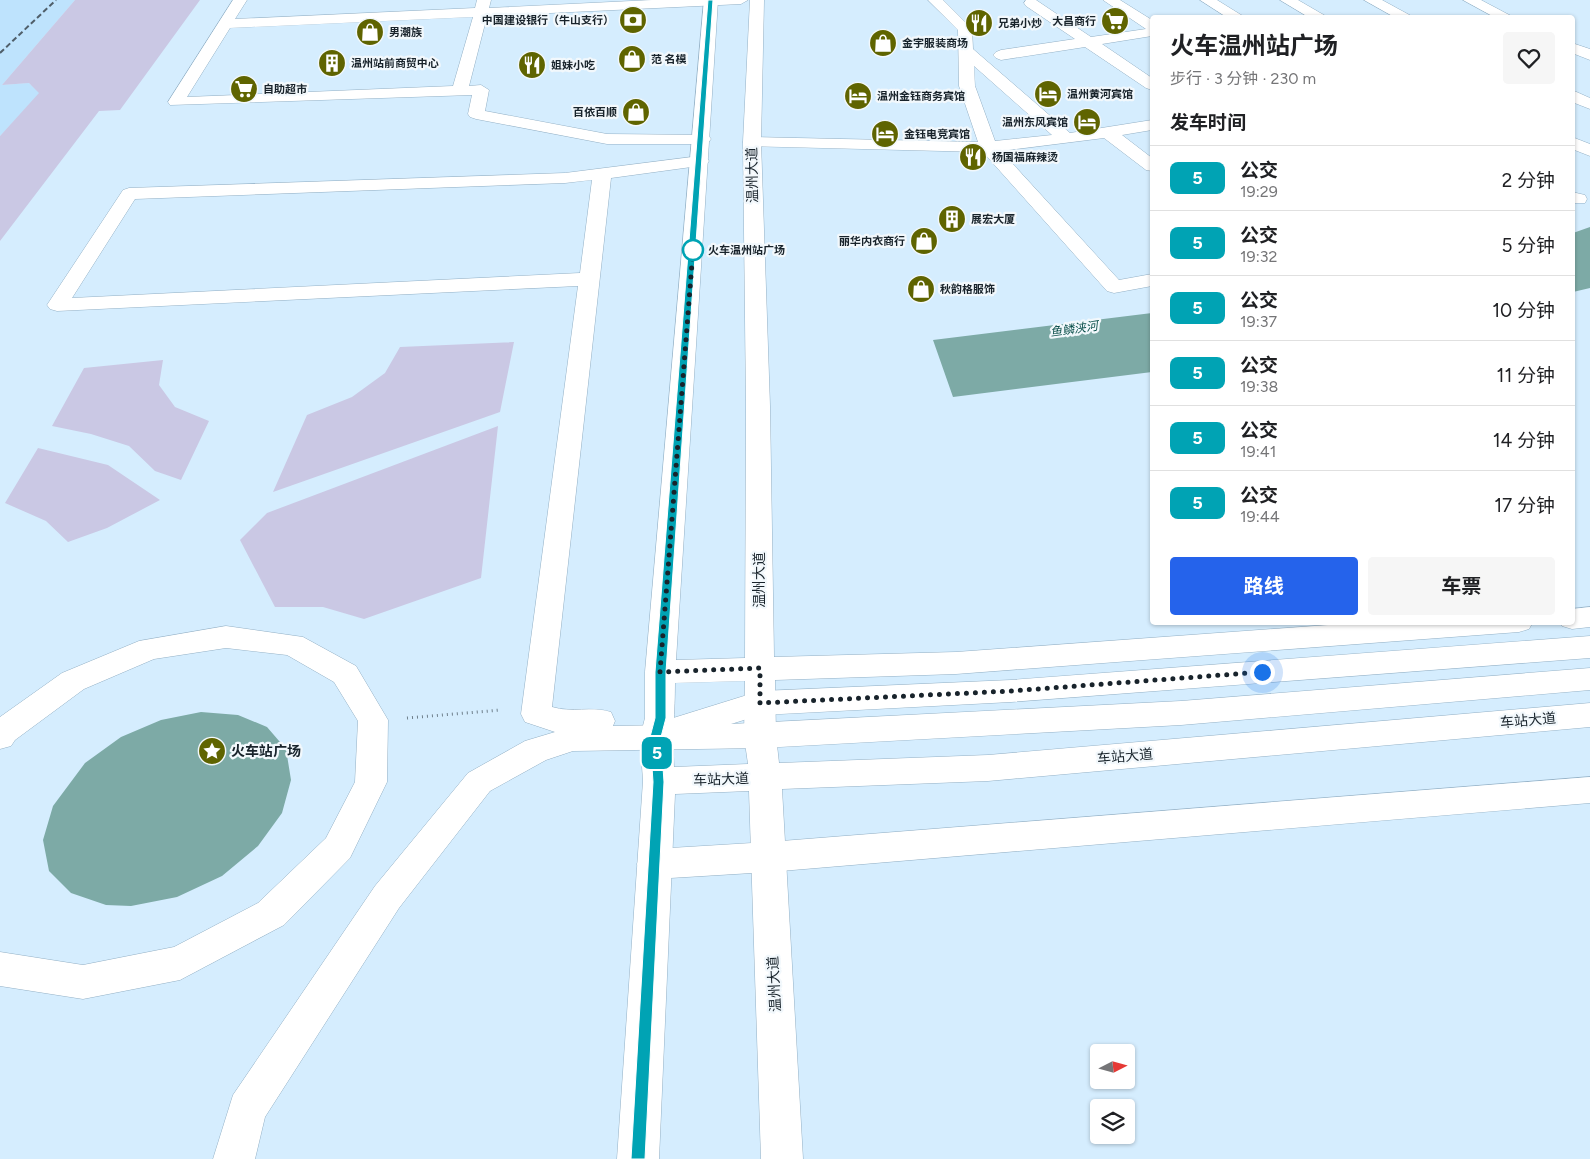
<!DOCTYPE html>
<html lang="zh">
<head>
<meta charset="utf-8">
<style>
  body { margin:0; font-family:Figtree,"Noto Sans SC",sans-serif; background:#f6f6f6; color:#202124; height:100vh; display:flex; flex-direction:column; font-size:19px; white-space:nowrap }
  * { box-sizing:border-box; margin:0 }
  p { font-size:16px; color:#757577 }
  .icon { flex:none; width:28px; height:28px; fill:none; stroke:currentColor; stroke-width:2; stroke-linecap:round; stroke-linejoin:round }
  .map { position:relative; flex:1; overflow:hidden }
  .details { position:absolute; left:1150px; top:15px; width:425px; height:610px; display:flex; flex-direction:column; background:#fff; border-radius:5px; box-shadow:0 1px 4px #0004 }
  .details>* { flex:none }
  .badge { padding:0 10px; border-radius:8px; font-size:18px; line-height:32px }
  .needle { width:32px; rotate:84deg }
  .buttons { position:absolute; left:1090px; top:1044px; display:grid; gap:10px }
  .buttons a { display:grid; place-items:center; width:45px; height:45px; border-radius:5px; background:#fff; box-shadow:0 1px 4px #0004; font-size:25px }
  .you { position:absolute; width:25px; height:25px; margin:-12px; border:4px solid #fff; border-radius:50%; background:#1a73e8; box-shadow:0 0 0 8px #1a73e833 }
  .map>.badge { position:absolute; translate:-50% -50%; box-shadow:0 0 0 2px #fff }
  h2 { padding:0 20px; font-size:19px; line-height:45px }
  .round { display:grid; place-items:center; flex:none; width:52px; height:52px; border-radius:5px; background:#f6f6f6 }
  .summary { display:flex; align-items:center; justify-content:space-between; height:85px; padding:0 20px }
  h1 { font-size:24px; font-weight:700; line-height:38px }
  .button { display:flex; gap:10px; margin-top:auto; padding:10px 20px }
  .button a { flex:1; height:58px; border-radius:5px; background:#2563eb; color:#fff; font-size:20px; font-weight:700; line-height:58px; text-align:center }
  .button a+a { background:#f6f6f6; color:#202124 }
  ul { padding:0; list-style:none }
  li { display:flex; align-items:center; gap:15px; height:65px; padding:0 20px; border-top:1px solid #e0e0e0 }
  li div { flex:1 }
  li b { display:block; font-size:19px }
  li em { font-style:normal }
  li .badge { min-width:55px; font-weight:700; text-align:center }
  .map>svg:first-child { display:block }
  .built { fill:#bee3fd }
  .green { fill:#cac8e4 }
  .water { fill:#7daaa6 }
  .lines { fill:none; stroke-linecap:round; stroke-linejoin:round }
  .minor-casing { stroke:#93b0c5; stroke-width:1 }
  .major-casing { stroke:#93b0c5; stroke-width:1 }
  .path { stroke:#6e7f8b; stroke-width:3; stroke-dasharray:1 4; stroke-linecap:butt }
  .minor { fill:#fff; fill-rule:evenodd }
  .major { fill:#fff; fill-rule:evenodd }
  .rail { stroke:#505f6a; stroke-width:2; stroke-dasharray:5.5 3; stroke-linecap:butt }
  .line { fill:#00a3b4; stroke:#fff }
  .walk { stroke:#18232b; stroke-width:5; stroke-dasharray:0 9 }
  .stop-dot { fill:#fff; stroke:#00a3b4; stroke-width:2.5 }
  .labels { text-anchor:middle; stroke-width:4.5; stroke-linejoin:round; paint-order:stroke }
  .far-poi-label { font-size:11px; font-weight:bold; fill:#18232b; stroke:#f2f8fc; text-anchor:start }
  .far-stop-label { font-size:11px; font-weight:bold; fill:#18232b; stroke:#f2f8fc; text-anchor:start }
  .far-water-label { font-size:12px; font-style:italic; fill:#084d48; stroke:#f2f8fc }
  .street-label { font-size:14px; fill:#18232b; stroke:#f2f8fc }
  .poi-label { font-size:14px; font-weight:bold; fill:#18232b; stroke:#f2f8fc; text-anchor:start }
</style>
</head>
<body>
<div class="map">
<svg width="1590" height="1159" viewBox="0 0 1590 1159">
  <rect width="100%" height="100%" fill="#d5edfe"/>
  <!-- built -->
  <path class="built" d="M 0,0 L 75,0 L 2,85 L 29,83 L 40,93 L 0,136 Z"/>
  <!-- green -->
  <path class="green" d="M 75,0 L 200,0 L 120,110 L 99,111 L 0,241 L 0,136 L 39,93 L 29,83 L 2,85 Z
    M 514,342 L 500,412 L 273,492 L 307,415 L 352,397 L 385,373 L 400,347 Z
    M 163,360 L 159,385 L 175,407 L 209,421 L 181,480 L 155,471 L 129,446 L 91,434 L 52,426 L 84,368 Z
    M 498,426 L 481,578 L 364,619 L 323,607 L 275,607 L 240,540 L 267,513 Z
    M 38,448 L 108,465 L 160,500 L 107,528 L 68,542 L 46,521 L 5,503 Z"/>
  <!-- water -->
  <path class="water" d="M 1590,227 L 1590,288 L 1573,292 L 1573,233 Z
    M 1152,313 L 1152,372 L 953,397 L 933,340 Z
    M 201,712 L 238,715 L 267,727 L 286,749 L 291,780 L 282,813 L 258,846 L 222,876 L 177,897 L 131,906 L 106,905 L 71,893 L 49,871 L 43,840 L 53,806 L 85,763 L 121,737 L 161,720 Z"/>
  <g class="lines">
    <!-- minor casing -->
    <g class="minor-casing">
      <path id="minor" d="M 233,0 L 247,0 L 235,19 L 475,8 L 477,0 L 491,0 L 489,8 L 652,0 L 748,0 L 741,4 L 487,16 L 469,86 L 481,85 L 489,90 L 485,111 L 607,134 L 708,135 L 711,139 L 708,143 L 702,144 L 607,144 L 476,119 L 470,117 L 468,114 L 472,95 L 170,105 L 168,102 ZM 473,17 L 453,86 L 187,97 L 230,28 Z
        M 928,0 L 943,0 L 972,29 L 973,49 L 1070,133 L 1152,120 L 1152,130 L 1122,135 L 1152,158 L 1152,171 L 1146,170 L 1104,138 L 1001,151 L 1119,280 L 1152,274 L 1152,286 L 1114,293 L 1107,291 L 983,152 L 746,146 L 743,142 L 746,138 L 752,137 L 978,142 L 959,86 L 958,30 ZM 974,66 L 1052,135 L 995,141 L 975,86 Z
        M 1026,0 L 1036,0 L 1091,37 L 1146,29 L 1103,0 L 1120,0 L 1152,20 L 1152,36 L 1102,44 L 1152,78 L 1152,90 L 1146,88 L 1085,47 L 1001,60 L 996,58 L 993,55 L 996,52 L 1001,50 L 1075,39 L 1026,6 L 1024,3 Z
        M 1200,0 L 1217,0 L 1246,18 L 1228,18 Z
        M 1280,0 L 1298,0 L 1329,18 L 1310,18 Z
        M 1364,0 L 1382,0 L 1415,18 L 1396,18 Z
        M 1463,0 L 1481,0 L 1515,18 L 1496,18 Z
        M 1572,43 L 1590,49 L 1590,60 L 1572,53 Z
        M 1572,90 L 1590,98 L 1590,109 L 1572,102 Z
        M 1572,137 L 1590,144 L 1590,156 L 1572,149 Z
        M 700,156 L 706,157 L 709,161 L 706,165 L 611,178 L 552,707 C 572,713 591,706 611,712 L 615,721 L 613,726 L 667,725 L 670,719 L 760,691 L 1011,680 L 1590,636 L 1590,658 L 1011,702 L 760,715 L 731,724 L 1181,701 L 1590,668 L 1590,690 L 1181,725 L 760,748 L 573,751 L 546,760 L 490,791 L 399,908 L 265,1117 L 255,1159 L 213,1159 L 233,1095 L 375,886 L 468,773 L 525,741 L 555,732 L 525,722 L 521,714 L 578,286 L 57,311 L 50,309 L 47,305 L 123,190 L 129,188 L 565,173 ZM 592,180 L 580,273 L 72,298 L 135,199 L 565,183 Z
        M 1572,192 L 1585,195 L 1587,199 L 1585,203 L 1572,203 Z
        M 226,626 L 303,637 L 356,666 L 388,720 L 387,782 L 350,858 L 284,925 L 180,980 L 83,999 L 0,986 L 0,952 L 83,965 L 174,947 L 258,903 L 326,838 L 355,782 L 358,721 L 334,682 L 287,655 L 226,648 L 154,659 L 84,689 L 15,740 L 11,746 L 0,749 L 0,717 L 62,673 L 139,641 Z
        M 1590,777 L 1590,803 L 769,872 L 654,879 L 642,874 L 637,864 L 642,854 L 654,849 L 769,842 Z"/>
    </g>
    <!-- major casing -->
    <g class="major-casing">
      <path id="major" d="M 704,0 L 718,0 L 676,660 L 745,658 L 746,406 L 743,142 L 750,0 L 764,0 L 761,142 L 770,406 L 774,657 L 956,652 L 1369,622 L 1533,622 L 1529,629 L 1519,632 L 956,674 L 775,680 L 776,736 L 779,763 L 988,755 L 1590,703 L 1590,727 L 988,781 L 782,789 L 803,1159 L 761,1159 L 749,791 L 675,794 L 659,1159 L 617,1159 L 643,781 L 640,737 L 645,718 L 645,672 ZM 745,681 L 744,736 L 748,764 L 674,767 C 672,739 675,711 675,683 Z
        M 1590,607 L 1590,627 L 1572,629 L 1562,626 L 1560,622 L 1572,622 L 1572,609 Z"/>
    </g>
    <!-- path -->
    <path class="path" d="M 407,718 L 501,710"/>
    <!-- minor -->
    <use href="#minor" class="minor"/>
    <!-- major -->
    <use href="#major" class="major"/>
    <!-- rail -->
    <path class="rail" d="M 0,53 L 56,0"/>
  </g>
  <!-- line -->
  <path class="line" d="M 708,0 L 713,0 L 666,672 L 666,718 L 661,737 L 664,782 L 645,1159 L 631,1159 L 653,782 L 650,737 L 655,718 L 655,672 Z"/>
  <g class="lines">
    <!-- walk -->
    <path class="walk" d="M 693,250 L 660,672 L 760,668 L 760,703 L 1011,691 L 1262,672"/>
  </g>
  <!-- icons -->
  <defs>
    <g id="bank-disc" transform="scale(1.4375)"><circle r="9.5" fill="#5f6400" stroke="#f2f8fc"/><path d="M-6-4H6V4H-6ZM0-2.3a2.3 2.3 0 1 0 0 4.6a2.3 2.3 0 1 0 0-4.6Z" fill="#fff"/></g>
    <g id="supermarket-disc" transform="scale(1.4375)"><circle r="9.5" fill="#5f6400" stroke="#f2f8fc"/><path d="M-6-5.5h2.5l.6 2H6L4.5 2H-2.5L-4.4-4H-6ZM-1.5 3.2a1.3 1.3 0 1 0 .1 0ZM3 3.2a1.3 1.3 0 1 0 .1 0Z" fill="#fff"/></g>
    <g id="restaurant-disc" transform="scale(1.4375)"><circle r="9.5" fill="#5f6400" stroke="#f2f8fc"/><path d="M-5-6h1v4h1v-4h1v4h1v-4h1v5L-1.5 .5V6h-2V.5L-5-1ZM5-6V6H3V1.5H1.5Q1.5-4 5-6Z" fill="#fff"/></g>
    <g id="shop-disc" transform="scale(1.4375)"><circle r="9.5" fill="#5f6400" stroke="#f2f8fc"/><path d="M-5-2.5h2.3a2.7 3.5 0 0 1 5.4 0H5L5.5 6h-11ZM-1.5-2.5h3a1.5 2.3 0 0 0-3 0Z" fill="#fff"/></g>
    <g id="building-disc" transform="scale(1.4375)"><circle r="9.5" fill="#5f6400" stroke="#f2f8fc"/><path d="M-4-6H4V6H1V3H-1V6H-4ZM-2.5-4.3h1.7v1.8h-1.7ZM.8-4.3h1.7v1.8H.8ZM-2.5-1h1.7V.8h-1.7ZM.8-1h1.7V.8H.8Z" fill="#fff"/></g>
    <g id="hotel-disc" transform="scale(1.4375)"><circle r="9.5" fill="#5f6400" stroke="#f2f8fc"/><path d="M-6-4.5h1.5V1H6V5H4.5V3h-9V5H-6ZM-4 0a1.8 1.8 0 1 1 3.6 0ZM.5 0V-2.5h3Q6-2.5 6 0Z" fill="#fff"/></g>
    <g id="sight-disc" transform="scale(1.4375)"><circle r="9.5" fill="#5f6400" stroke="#f2f8fc"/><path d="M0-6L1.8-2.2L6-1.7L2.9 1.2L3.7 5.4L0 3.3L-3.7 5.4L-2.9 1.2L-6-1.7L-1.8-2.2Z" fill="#fff"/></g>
  </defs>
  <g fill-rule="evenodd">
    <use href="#bank-disc" x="633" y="20"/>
    <use href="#supermarket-disc" x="1115" y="21"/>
    <use href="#restaurant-disc" x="979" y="23"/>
    <use href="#shop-disc" x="370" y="32"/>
    <use href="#shop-disc" x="883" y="43"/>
    <use href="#shop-disc" x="632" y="59"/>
    <use href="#building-disc" x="332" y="63"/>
    <use href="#restaurant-disc" x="532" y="65"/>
    <use href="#supermarket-disc" x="244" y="89"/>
    <use href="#hotel-disc" x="1048" y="94"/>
    <use href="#hotel-disc" x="858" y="96"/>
    <use href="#shop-disc" x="636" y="112"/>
    <use href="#hotel-disc" x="1087" y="122"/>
    <use href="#hotel-disc" x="885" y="134"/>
    <use href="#restaurant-disc" x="973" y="157"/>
    <use href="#building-disc" x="952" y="219"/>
    <use href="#shop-disc" x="924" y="241"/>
    <use href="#shop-disc" x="921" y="289"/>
    <use href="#sight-disc" x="212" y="751"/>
  </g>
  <!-- markers -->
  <circle class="stop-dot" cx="693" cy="250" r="10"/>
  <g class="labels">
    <!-- far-poi labels -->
    <g class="far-poi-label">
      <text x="614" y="24" text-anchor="end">中国建设银行（牛山支行）</text>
      <text x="1096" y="25" text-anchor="end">大昌商行</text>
      <text x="998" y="27">兄弟小炒</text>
      <text x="389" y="36">男潮族</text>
      <text x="902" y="47">金宇服装商场</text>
      <text x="651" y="63">范 名模</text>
      <text x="351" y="67">温州站前商贸中心</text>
      <text x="551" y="69">姐妹小吃</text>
      <text x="263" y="93">自助超市</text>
      <text x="1067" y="98">温州黄河宾馆</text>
      <text x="877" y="100">温州金钰商务宾馆</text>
      <text x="617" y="116" text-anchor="end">百依百顺</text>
      <text x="1068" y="126" text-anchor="end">温州东风宾馆</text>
      <text x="904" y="138">金钰电竞宾馆</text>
      <text x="992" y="161">杨国福麻辣烫</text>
      <text x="971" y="223">展宏大厦</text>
      <text x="905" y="245" text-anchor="end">丽华内衣商行</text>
      <text x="940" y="293">秋韵格服饰</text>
    </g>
    <!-- far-stop labels -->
    <g class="far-stop-label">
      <text x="708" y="254">火车温州站广场</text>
    </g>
    <!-- far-water labels -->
    <g class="far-water-label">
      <text transform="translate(1074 329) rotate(-8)" y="4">鱼鳞浃河</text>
    </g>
    <!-- street labels -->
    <g class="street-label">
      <text transform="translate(752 175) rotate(-91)" y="5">温州大道</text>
      <text transform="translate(759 580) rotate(-90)" y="5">温州大道</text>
      <text transform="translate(1528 720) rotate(-5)" y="5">车站大道</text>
      <text transform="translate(1125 756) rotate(-5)" y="5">车站大道</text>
      <text transform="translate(721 779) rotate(-2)" y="5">车站大道</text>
      <text transform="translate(774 984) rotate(-93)" y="5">温州大道</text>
    </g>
    <!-- poi labels -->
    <g class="poi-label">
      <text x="231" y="756">火车站广场</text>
    </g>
  </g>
</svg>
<div class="buttons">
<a><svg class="needle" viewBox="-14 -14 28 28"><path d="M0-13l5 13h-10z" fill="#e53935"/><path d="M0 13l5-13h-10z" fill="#757577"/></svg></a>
<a><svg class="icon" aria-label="layers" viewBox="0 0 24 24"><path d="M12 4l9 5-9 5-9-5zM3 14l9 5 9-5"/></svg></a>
</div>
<div class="you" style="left:1262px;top:672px"></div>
<b class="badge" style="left:657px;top:753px;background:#00a3b4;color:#fff">5</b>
<section class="details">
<div class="summary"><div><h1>火车温州站广场</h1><p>步行 · 3 分钟 · 230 m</p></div><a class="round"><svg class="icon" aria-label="heart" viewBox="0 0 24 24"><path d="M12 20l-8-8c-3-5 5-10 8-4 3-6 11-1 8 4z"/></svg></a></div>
<h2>发车时间</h2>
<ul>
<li><span class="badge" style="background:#00a3b4;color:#fff">5</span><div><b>公交</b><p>19:29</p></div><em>2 分钟</em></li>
<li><span class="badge" style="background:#00a3b4;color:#fff">5</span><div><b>公交</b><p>19:32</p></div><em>5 分钟</em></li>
<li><span class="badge" style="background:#00a3b4;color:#fff">5</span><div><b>公交</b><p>19:37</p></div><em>10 分钟</em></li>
<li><span class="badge" style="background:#00a3b4;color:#fff">5</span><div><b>公交</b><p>19:38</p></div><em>11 分钟</em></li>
<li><span class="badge" style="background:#00a3b4;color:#fff">5</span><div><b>公交</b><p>19:41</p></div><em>14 分钟</em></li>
<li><span class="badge" style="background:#00a3b4;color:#fff">5</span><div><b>公交</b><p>19:44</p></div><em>17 分钟</em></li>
</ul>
<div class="button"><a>路线</a><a>车票</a></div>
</section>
</div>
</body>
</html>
